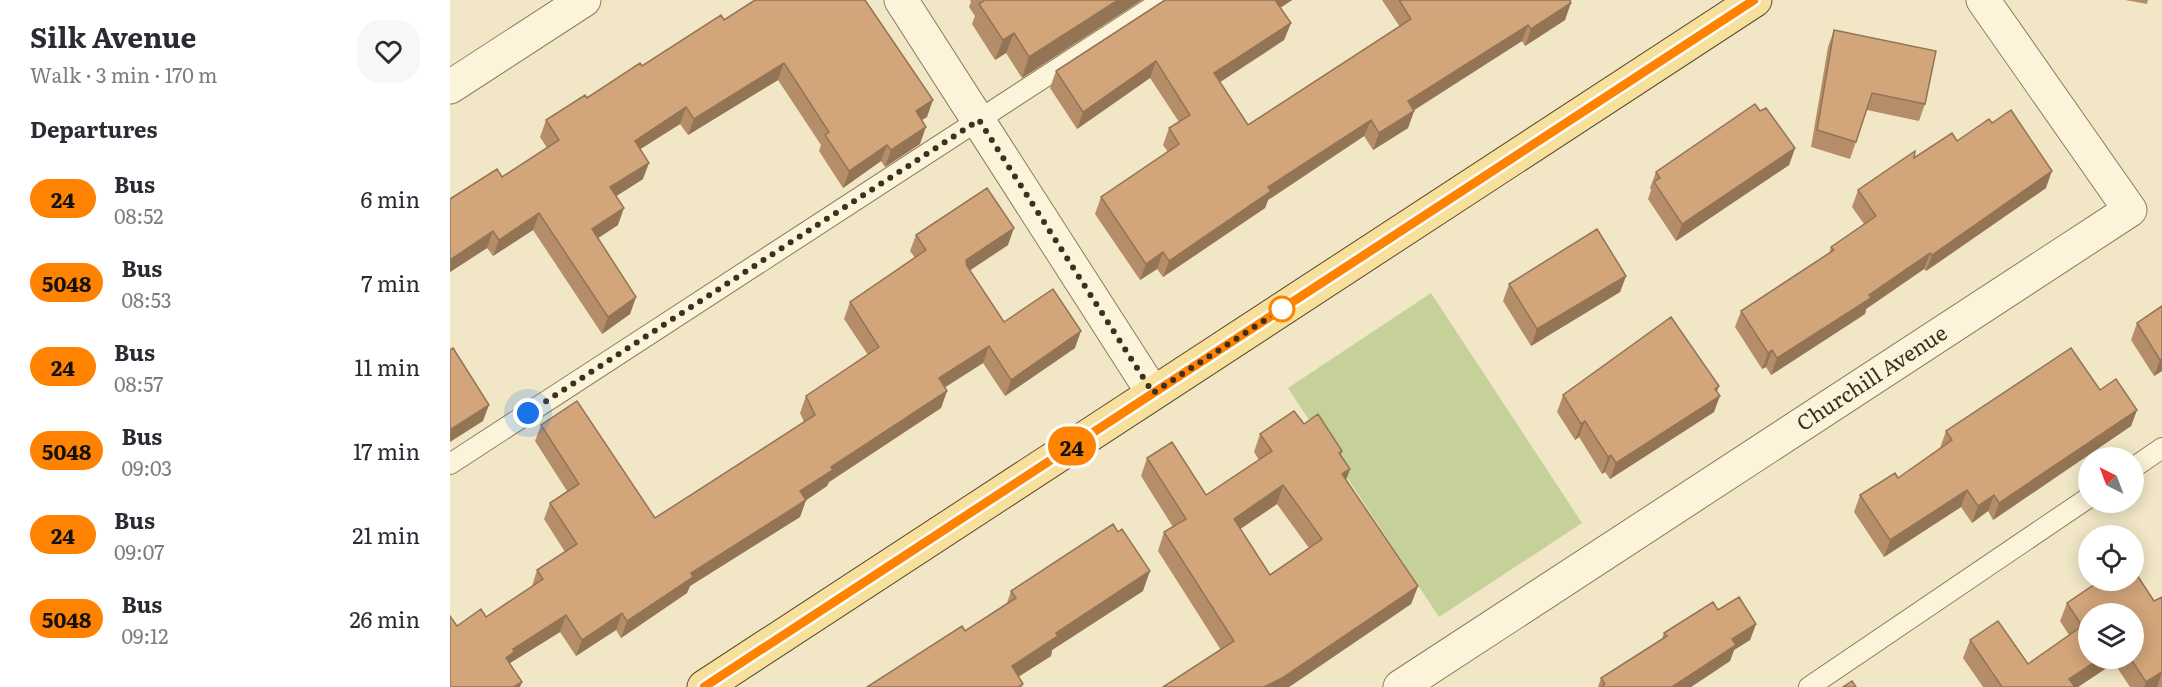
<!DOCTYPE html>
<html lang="en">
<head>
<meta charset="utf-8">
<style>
  body { margin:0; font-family:Literata,serif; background:#f7f7f7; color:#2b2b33; height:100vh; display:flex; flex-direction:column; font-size:22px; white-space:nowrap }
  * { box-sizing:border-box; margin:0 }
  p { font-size:20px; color:#7c7c81 }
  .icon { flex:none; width:33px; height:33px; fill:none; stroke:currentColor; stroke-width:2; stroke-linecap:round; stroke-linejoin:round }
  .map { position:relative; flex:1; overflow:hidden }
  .sheet { display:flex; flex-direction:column; background:#fff; width:450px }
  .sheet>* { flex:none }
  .badge { padding:0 12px; border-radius:20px; font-size:21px; line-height:39px }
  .needle { width:39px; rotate:318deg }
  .controls { position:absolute; left:1628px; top:447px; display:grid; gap:12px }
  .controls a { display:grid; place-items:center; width:66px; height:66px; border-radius:50%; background:#fff; box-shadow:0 3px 15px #0003; font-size:30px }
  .you { position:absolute; width:30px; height:30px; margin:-15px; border:4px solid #fff; border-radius:50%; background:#1a73e8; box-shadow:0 0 0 9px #1a73e833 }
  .map>.badge { position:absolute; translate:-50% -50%; box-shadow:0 0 0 3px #fff }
  h2 { padding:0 30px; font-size:22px; line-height:54px }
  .round { display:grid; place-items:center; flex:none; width:63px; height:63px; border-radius:24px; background:#f7f7f7 }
  .overview { display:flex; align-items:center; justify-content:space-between; height:102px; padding:0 30px }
  h1 { font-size:28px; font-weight:700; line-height:45px }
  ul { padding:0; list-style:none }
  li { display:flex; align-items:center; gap:18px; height:84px; padding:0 30px }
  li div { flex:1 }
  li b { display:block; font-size:22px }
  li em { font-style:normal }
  li .badge { min-width:66px; font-weight:700; text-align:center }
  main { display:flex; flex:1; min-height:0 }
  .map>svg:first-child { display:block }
  .green { fill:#c6d199 }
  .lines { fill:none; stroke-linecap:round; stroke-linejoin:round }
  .lane-casing { stroke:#8e7a5a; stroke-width:22 }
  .street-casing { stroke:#8e7a5a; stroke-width:35 }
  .primary-casing { stroke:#5c472e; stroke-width:35 }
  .lane { stroke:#fbf4da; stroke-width:20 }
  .street { stroke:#fbf4da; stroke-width:33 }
  .primary { stroke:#f6e09c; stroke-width:33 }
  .wall { fill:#b58e69; fill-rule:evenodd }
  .shaded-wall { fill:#937455 }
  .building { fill:#d2a57a; stroke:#937455; stroke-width:1.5; fill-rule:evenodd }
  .line-casing { stroke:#fff; stroke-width:14 }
  .line { stroke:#ff8200; stroke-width:9 }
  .walk { stroke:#3d301f; stroke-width:6; stroke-dasharray:0 10.8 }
  .stop-dot { fill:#fff; stroke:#ff8200; stroke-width:3 }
  .labels { text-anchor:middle; stroke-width:4.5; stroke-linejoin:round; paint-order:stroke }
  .street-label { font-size:21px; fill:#3d301f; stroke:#f8f1d6 }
</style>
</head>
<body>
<main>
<section class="sheet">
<div class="overview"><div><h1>Silk Avenue</h1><p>Walk · 3 min · 170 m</p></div><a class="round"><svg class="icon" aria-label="heart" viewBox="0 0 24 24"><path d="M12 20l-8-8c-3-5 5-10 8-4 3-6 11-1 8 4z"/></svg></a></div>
<h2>Departures</h2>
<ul>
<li><span class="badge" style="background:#ff8200;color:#111">24</span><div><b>Bus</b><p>08:52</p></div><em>6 min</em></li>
<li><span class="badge" style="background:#ff8200;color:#111">5048</span><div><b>Bus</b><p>08:53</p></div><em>7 min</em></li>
<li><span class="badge" style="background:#ff8200;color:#111">24</span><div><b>Bus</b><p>08:57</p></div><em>11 min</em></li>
<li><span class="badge" style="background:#ff8200;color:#111">5048</span><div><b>Bus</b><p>09:03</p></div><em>17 min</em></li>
<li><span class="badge" style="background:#ff8200;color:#111">24</span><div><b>Bus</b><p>09:07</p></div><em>21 min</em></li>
<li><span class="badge" style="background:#ff8200;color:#111">5048</span><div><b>Bus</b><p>09:12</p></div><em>26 min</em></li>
</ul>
</section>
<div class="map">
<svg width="1712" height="687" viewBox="0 0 1712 687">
  <rect width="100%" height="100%" fill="#f1e7c6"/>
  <!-- green -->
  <path class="green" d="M 981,293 L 1132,523 L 989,617 L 838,388 Z"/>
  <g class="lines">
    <!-- lane casing -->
    <g class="lane-casing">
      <path id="lane" d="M 0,464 L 713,0
        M 1683,468 L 1712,448
        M 1359,687 L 1638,498"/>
    </g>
    <!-- street casing -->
    <g class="street-casing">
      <g id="street">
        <path d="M 451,0 L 703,393"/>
        <path d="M 0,87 L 134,0"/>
        <path id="s1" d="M 950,687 L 1680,210 L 1533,0"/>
      </g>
    </g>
    <!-- primary casing -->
    <g class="primary-casing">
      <path id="primary" d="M 254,687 L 1305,0"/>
    </g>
    <!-- lane -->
    <use href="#lane" class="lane"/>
    <!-- street -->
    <use href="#street" class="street"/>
    <!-- primary -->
    <use href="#primary" class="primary"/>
  </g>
  <!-- wall -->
  <path class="wall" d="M 520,0 L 692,0 L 572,78 L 556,53 L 545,60 L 522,24 L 525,16 L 519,7 L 521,2 Z
    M 715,0 L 842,0 L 830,8 L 841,23 L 834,40 L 770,82 L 798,125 L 950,27 L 932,0 L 1122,0 L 1120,2 L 1115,20 L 1075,46 L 1072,41 L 963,110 L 964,111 L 958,128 L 923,150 L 914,136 L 818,200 L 815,208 L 713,277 L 707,269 L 690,280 L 645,214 L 651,197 L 718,152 L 713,145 L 719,128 L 729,122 L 700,78 L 627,129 L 600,88 L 606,71 Z
    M 1675,0 L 1698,0 L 1697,4 Z
    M 274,20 L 477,117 L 471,120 L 470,144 L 435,167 L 431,161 L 393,188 L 369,151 L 371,145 L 328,80 L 238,135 L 230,124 L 190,149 L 193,179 L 166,196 L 168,225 L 148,238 L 186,297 L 180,314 L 152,334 L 83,230 L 43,256 L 37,248 L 0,272 L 0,199 L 52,177 L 97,148 L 90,137 L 96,120 Z
    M 1384,30 L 1475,104 L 1469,121 L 1417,110 L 1400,159 L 1361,147 L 1378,47 Z
    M 1310,111 L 1345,148 L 1339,165 L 1226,241 L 1198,199 L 1201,190 L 1200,188 L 1206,172 Z
    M 1507,141 L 1596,188 L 1476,271 L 1474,269 L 1416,309 L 1415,314 L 1321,375 L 1316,367 L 1312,369 L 1285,327 L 1291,311 L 1379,253 L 1381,247 L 1414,224 L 1402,207 L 1408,190 L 1464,158 Z
    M 466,235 L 558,245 L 520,270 L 554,322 L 625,348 L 555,396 L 533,363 L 495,387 L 497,391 L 491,408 L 379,482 L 377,486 L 356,500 L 350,517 L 240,586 L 237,593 L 171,638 L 166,630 L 126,656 L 110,632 L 60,663 L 7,626 L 36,617 L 82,586 L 87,570 L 115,552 L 94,519 L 100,503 L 117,491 L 85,441 L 91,425 L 205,518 L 354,422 L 350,413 L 356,396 L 418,355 L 394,319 L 400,302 L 465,258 L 460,251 Z
    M 1176,276 L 1170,292 L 1081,346 L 1053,301 L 1059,284 Z
    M 1712,306 L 1712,371 L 1704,376 L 1681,340 L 1687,323 Z
    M 1650,390 L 1687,410 L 1681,426 L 1543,520 L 1538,511 L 1522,523 L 1511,507 L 1434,557 L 1404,512 L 1410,495 L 1448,478 L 1490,448 L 1496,431 Z
    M 1267,392 L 1264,412 L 1160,479 L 1155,472 L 1152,474 L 1129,437 L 1125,440 L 1107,412 L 1113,395 Z
    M 854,424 L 892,451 L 891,455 L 900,469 L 896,480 L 968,586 L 961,604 L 839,687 L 713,687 L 771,650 L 708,551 L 714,532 L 723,527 L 691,476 L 697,458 L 756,495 L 809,460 L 804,452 L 810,434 ZM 827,504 L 859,548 L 820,575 L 790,529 Z
    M 561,591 L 693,591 L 602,650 L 601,656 L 568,677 L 573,684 L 572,687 L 417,687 L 515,631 L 557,603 Z
    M 1712,597 L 1712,687 L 1680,687 L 1664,663 L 1628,687 L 1533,687 L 1513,658 L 1520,640 L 1578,664 L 1619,635 L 1610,621 L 1617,603 L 1704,601 ZM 1683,614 L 1683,658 L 1638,658 Z
    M 1268,610 L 1306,624 L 1300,640 L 1284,650 L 1280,661 L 1241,687 L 1148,687 L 1151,678 L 1212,639 L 1214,633 Z"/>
  <!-- shaded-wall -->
  <path class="shaded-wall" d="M 668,0 L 692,0 L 572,78 L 579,57 Z
    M 824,0 L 842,0 L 818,16 Z
    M 1121,3 L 1115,20 L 1075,46 L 1081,29 Z
    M 841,23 L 834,40 L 758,90 L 764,73 Z
    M 1078,25 L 1072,41 L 952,118 L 958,101 Z
    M 564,33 L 556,53 L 545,60 L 553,40 Z
    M 706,61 L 700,78 L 627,129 L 633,112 Z
    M 334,63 L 328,80 L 238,135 L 244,119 Z
    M 483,100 L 477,117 L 459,128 L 466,111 Z
    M 236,107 L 230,124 L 178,157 L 185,141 Z
    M 964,111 L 958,128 L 923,150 L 929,133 Z
    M 921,120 L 914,136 L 818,200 L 815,208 L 713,277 L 719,261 L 818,187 Z
    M 476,127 L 470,144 L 435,167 L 441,150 Z
    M 437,145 L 431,161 L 393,188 L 399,171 Z
    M 1345,148 L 1339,165 L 1226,241 L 1232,224 Z
    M 199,163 L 193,179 L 154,204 L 160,187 Z
    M 1602,171 L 1596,188 L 1476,271 L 1482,255 Z
    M 174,208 L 168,225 L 136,246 L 142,229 Z
    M 89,213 L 83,230 L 43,256 L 49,240 Z
    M 564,228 L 558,245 L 510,277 L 516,260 Z
    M 43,231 L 37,248 L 0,272 L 0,260 Z
    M 713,252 L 707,269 L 690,280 L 696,264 Z
    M 1480,253 L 1474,269 L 1416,309 L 1415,314 L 1321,375 L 1327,358 Z
    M 1176,276 L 1170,292 L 1081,346 L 1087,329 Z
    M 186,297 L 180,314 L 152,334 L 158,317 Z
    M 631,331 L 625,348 L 555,396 L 561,380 Z
    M 539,346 L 533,363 L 483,395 L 489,378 Z
    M 1322,350 L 1316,367 L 1312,369 L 1318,353 Z
    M 1712,359 L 1712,371 L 1704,376 L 1710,360 Z
    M 1269,386 L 1264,399 L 1270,396 L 1264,412 L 1160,479 L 1166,463 Z
    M 497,391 L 491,408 L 379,482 L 377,486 L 349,505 L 356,500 L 350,517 L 240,586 L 237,593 L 171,638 L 177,621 L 241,573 L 381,467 Z
    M 39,405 L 33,421 L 0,442 L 0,430 Z
    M 1687,410 L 1681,426 L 1543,520 L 1549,503 Z
    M 1135,421 L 1129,437 L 1125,440 L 1131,424 Z
    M 1161,455 L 1155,472 L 1152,474 L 1158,457 Z
    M 900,469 L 893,487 L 892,474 Z
    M 833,485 L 827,504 L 777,538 L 784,519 Z
    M 1517,490 L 1511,507 L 1434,557 L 1440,540 Z
    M 1544,495 L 1538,511 L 1522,523 L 1528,506 Z
    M 700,571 L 693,591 L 602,650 L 601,656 L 554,686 L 562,666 L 606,633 Z
    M 968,586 L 961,604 L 839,687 L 814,687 Z
    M 172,613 L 166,630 L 126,656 L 132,640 Z
    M 116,615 L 110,632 L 60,663 L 58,668 L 56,658 L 63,649 Z
    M 1306,624 L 1300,640 L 1284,650 L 1280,661 L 1241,687 L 1222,687 L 1282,639 Z
    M 1651,658 L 1666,658 L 1664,663 L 1628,687 L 1616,687 L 1619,679 Z
    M 1712,672 L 1707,687 L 1694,687 L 1696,682 Z
    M 72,682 L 70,687 L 63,687 Z"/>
  <!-- building -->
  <path class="building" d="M 305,0 L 415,0 L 483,100 L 466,111 L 476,127 L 441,150 L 437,145 L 399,171 L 375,135 L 379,132 L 334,63 L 244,119 L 236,107 L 185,141 L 199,163 L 160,187 L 174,208 L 142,229 L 186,297 L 158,317 L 89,213 L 49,240 L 43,231 L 0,260 L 0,199 L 47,169 L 52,177 L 109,140 L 96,120 L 135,95 L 137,98 L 190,63 L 192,66 L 271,15 L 274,20 Z
    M 535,0 L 668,0 L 579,57 L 564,33 L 553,40 L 529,4 Z
    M 715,0 L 825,0 L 841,23 L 764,73 L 798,125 L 961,19 L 949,0 L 1119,0 L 1121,3 L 1081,29 L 1078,25 L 958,101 L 964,111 L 929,133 L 921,120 L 818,187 L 821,191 L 719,261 L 713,252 L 696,264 L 651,197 L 729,144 L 719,128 L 740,115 L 706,61 L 633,112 L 606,71 Z
    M 1384,30 L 1486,51 L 1475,104 L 1422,93 L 1406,142 L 1367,130 Z
    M 1305,104 L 1310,111 L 1316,108 L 1345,148 L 1232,224 L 1204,182 L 1210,178 L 1206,172 Z
    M 1561,110 L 1602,171 L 1482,255 L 1480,253 L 1419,295 L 1421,298 L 1327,358 L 1322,350 L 1318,353 L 1291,311 L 1384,250 L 1381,247 L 1426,216 L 1408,190 L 1465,151 L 1464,158 L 1502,133 L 1507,141 L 1539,119 L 1542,123 Z
    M 537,188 L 564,228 L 516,260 L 517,266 L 554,322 L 603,289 L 631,331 L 561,380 L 539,346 L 489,378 L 497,391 L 381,467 L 383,470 L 350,491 L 356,500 L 241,573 L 243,577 L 177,621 L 172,613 L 132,640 L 116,615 L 63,649 L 64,652 L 56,658 L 72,682 L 63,687 L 0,687 L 0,616 L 7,626 L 31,609 L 36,617 L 93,579 L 87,570 L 127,544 L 100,503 L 129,484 L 91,425 L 127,401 L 205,518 L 365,415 L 356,396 L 429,347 L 400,302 L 476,250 L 466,235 Z
    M 1147,229 L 1176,276 L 1087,329 L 1059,284 Z
    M 1712,306 L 1712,359 L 1710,360 L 1687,323 Z
    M 1221,317 L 1269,386 L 1265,389 L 1270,396 L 1166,463 L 1161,455 L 1158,457 L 1135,421 L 1131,424 L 1113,395 Z
    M 3,348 L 39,405 L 0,430 L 0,350 Z
    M 1621,348 L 1650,390 L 1666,379 L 1687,410 L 1549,503 L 1544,495 L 1528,506 L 1517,490 L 1440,540 L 1410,495 L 1445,473 L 1448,478 L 1502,440 L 1496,431 Z
    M 844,411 L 854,424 L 868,414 L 892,451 L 889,453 L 900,469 L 892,474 L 968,586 L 832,678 L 814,687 L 713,687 L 784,641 L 714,532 L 736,519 L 697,458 L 722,442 L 756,495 L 822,451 L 810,434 ZM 833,485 L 872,539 L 820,575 L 784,519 Z
    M 663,524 L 668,532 L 672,529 L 700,571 L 606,633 L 608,636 L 562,666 L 573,684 L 568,687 L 417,687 L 512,626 L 515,631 L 566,598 L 561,591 Z
    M 1683,569 L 1704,601 L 1712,597 L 1712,672 L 1696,682 L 1680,658 L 1683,658 L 1683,614 L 1638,614 L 1638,658 L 1651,658 L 1619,679 L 1625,687 L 1552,687 L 1520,640 L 1548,621 L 1578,664 L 1632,626 L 1617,603 L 1651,580 L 1683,580 Z
    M 1289,597 L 1306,624 L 1282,639 L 1286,645 L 1222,687 L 1151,687 L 1155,684 L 1151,678 L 1217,636 L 1214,633 L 1263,602 L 1268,610 Z
    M 1402,681 L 1406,687 L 1393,687 Z"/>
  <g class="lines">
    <!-- line casing -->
    <g class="line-casing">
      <path id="line" d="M 254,687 L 1304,0"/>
    </g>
    <!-- line -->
    <use href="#line" class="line"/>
    <!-- walk -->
    <path class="walk" d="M 78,413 L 529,120 L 703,393 L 832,309"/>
  </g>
  <!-- markers -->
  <circle class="stop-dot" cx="832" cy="309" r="12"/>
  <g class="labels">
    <!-- street labels -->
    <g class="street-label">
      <text dy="7" stroke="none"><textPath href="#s1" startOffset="564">Churchill Avenue</textPath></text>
    </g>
  </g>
</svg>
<div class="controls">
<a><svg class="needle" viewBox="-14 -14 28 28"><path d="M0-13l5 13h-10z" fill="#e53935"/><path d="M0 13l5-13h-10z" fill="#7c7c81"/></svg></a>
<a><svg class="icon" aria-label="locate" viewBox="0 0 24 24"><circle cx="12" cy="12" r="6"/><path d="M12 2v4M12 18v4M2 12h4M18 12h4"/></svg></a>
<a><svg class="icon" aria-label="layers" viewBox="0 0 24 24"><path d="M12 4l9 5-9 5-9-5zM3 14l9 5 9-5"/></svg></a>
</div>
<div class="you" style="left:78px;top:413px"></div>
<b class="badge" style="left:622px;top:446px;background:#ff8200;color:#111">24</b>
</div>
</main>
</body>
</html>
